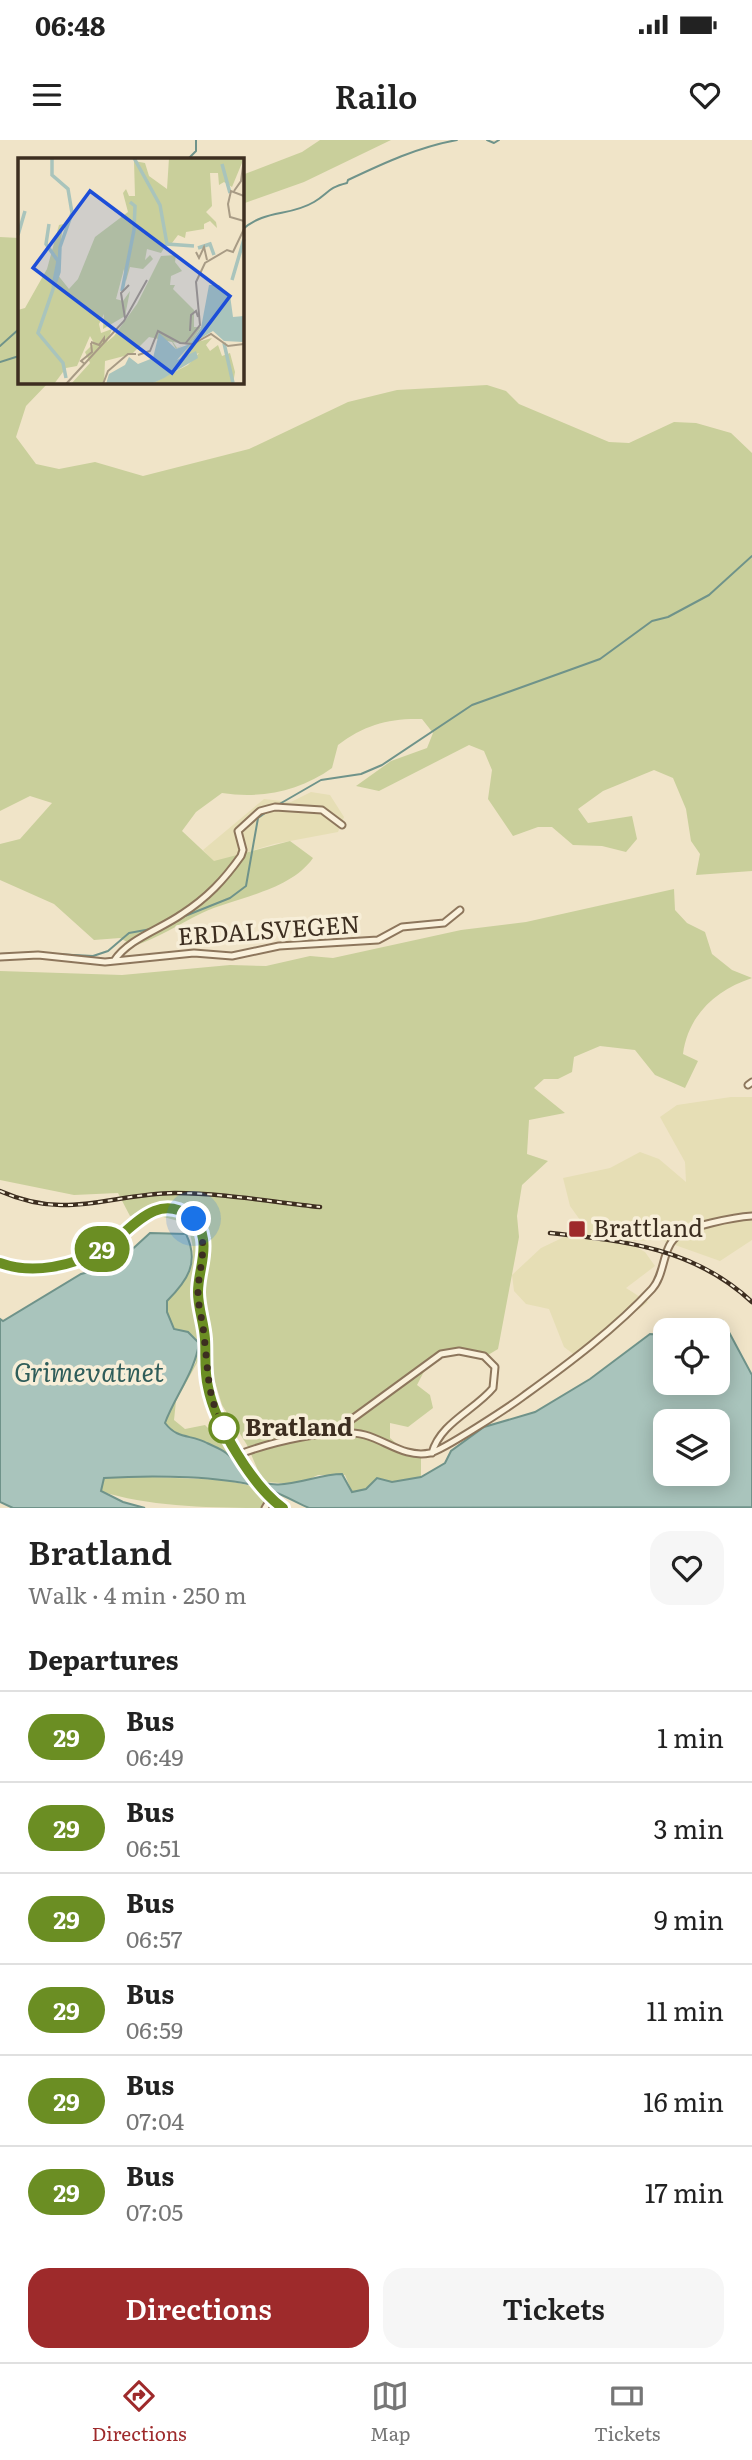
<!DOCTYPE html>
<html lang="en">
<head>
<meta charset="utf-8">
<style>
  body { margin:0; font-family:Literata,serif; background:#f6f6f6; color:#222; height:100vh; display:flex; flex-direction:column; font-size:26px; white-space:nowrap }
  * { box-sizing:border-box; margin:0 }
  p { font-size:23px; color:#767676 }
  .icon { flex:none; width:38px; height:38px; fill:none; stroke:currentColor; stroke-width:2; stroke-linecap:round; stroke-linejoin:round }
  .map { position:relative; height:1368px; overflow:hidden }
  .details { display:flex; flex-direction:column; background:#fff; flex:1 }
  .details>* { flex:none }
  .badge { padding:0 14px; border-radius:23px; font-size:24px; line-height:46px }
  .fabs { position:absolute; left:653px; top:1178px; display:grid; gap:14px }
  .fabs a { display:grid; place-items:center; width:77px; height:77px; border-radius:14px; background:#fff; box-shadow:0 4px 18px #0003; font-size:35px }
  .you { position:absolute; width:35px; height:35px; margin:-18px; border:5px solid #fff; border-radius:50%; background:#1a73e8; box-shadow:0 0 0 10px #1a73e833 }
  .map>.badge { position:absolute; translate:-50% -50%; box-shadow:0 0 0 4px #fff }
  h2 { padding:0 28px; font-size:26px; line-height:63px }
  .round { display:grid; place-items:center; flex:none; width:74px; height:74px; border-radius:21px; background:#f6f6f6 }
  .headline { display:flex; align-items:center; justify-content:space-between; height:119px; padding:0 28px }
  h1 { font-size:33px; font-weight:600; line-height:52px }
  .cta { display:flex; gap:14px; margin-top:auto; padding:14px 28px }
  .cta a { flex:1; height:80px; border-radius:21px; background:#9e2a2b; color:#fff; font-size:28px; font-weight:600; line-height:80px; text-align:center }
  .cta a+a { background:#f6f6f6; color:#222 }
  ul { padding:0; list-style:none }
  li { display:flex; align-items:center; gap:21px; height:91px; padding:0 28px; border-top:2px solid #e0e0e0 }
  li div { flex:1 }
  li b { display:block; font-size:26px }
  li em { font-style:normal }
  li .badge { min-width:77px; font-weight:700; text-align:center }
  .status { display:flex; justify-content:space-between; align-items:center; height:49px; padding:0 35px; background:#fff; direction:ltr }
  .status svg { height:19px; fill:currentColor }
  header { display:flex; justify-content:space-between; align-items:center; height:91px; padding:0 28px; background:#fff; font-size:32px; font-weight:600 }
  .tabs { display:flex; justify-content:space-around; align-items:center; height:98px; border-top:2px solid #e0e0e0; background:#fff; font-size:19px; color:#767676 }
  .tabs a { display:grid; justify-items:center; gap:4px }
  .tabs .active { color:#9e2a2b }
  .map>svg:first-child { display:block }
  .farmland { fill:#e6deb5 }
  .green { fill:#c9cf9b }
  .water { fill:#a9c4bc; stroke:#6f938a; stroke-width:2; fill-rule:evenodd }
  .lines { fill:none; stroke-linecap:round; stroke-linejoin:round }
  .stream { stroke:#6f938a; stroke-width:2 }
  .minor-casing { stroke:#8d765c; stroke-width:9 }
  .primary-casing { stroke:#5b4430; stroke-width:12 }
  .minor { stroke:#faf1dc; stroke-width:5 }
  .primary { stroke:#f3d9a0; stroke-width:9 }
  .rail-casing { stroke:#3d2e20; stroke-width:4.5 }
  .rail { stroke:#f7eed8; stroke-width:2; stroke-dasharray:5; stroke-linecap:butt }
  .line-casing { stroke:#fff; stroke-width:16 }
  .line { stroke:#6b8e23; stroke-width:10 }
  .walk { stroke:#3d2e20; stroke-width:7; stroke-dasharray:0 12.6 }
  .poi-dot { fill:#9e2a2b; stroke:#f7eed8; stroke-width:2.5 }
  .stop-dot { fill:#fff; stroke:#6b8e23; stroke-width:3.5 }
  .labels { text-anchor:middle; stroke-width:7; stroke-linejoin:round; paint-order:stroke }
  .street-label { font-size:24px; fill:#3d2e20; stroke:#f7eed8 }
  .poi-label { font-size:24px; fill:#3d2e20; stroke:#f7eed8; text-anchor:start }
  .stop-label { font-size:24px; font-weight:bold; fill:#3d2e20; stroke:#f7eed8; text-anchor:start }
  .water-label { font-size:26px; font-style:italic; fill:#2f5d5a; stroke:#f7eed8 }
  .inset-river { fill:none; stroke:#a9c4bc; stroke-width:3.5 }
  .inset-road { fill:none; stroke:#a89b85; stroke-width:2 }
  .view { fill:#1d4ed8; fill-opacity:0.15; stroke:#1d4ed8; stroke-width:3.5 }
  .inset-edge { fill:none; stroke:#3d2e20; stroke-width:3.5 }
</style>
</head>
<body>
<div class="status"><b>06:48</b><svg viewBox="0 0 49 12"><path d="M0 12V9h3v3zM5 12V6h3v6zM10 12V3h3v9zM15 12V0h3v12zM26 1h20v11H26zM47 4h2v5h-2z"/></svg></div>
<header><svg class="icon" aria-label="menu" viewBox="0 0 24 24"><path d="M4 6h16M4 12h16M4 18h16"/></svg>Railo<svg class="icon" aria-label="heart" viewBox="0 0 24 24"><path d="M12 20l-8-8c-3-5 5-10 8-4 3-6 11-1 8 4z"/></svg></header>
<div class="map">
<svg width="752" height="1368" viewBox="0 0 752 1368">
  <rect width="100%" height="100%" fill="#f0e4c8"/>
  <!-- farmland -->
  <path class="farmland" d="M 311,652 L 330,655 L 344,677 L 338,692 L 274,704 L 214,722 L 203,710 L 264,659 L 291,662 Z
    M 731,957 L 752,957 L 752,1100 L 720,1121 L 661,1100 L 625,1101 L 645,1112 L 655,1126 L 626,1148 L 648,1162 L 576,1216 L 564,1207 L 549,1169 L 526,1164 L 514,1151 L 512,1135 L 541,1108 L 585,1087 L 570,1066 L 563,1038 L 610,1028 L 640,1012 L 659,1019 L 686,1042 L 685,1022 L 660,977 L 677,965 Z"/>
  <!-- green -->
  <path class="green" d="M 320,0 L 391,0 L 304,42 L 242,64 L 242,35 L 302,12 Z
    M 0,97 L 19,98 L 19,242 L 49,242 L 26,266 L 16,297 L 36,324 L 59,329 L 95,322 L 143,336 L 249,309 L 348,262 L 397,250 L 487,245 L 506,251 L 519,264 L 609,302 L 629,303 L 674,282 L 696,283 L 731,293 L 752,313 L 752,731 L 696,735 L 700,714 L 691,701 L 686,669 L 673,638 L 654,630 L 603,651 L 578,669 L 588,683 L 632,676 L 637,699 L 626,712 L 602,706 L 573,705 L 552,687 L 538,687 L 513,696 L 488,659 L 492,630 L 484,611 L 469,605 L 379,651 L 356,646 L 391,621 L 427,608 L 433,593 L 422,579 C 389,578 364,585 338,605 L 332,628 C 300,651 262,659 222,653 L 196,672 L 182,691 L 214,721 L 290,701 L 313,718 C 290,751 237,757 202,773 C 179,784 158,798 134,806 L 120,798 L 94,800 L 54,764 L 0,740 L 0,704 L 20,699 L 52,663 L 30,656 L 0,671 Z
    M 674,749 L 675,770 L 687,783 L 705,792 L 712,814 L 732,830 L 752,838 C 716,850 688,875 683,914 L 698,921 L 685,948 L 655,935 L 635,910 L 600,906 L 574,917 L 572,932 L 558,939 L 544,939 L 534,948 L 565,973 L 529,980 L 527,1014 L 548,1021 L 522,1045 L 517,1076 L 519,1097 L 498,1209 L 488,1215 L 467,1209 L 433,1214 L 417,1245 L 430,1255 L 433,1268 L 408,1287 L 390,1283 L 390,1298 L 397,1304 L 396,1307 L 421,1312 L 421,1337 L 392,1342 L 378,1338 L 366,1350 L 352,1352 L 345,1335 L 318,1335 L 299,1344 L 263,1342 L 247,1305 L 222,1265 L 210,1226 L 198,1221 L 176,1261 L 174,1280 L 185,1289 L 205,1285 L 229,1309 L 228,1314 C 220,1310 210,1303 201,1300 C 185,1295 176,1298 165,1283 L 173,1261 L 196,1222 L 188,1192 L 174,1189 L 167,1172 L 167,1161 C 193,1135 200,1118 186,1083 L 152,1074 L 130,1076 L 118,1053 L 74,1055 L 0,1040 L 0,831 L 122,835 L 230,825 L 266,826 L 310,816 L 333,818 L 461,790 L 526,782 Z
    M 125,1336 L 225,1340 L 270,1350 L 276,1368 C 218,1368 153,1368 100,1351 L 104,1338 Z"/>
  <!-- water -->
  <path class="water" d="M 150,1093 L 186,1094 C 200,1123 187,1141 167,1161 L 167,1172 L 174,1189 L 188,1192 L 199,1203 C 195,1232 175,1256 165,1283 C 178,1300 191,1294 207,1303 C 213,1306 221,1309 226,1313 C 235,1319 238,1330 248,1336 C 278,1356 311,1334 342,1334 L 352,1352 L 366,1349 L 377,1338 L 392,1342 L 421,1337 L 445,1323 L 451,1311 L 484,1287 L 535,1272 L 590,1239 L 650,1194 L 665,1195 L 665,1242 L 718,1242 L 718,1190 L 687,1190 L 708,1179 L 723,1181 L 752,1235 L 752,1367 L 309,1368 C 296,1362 283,1355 270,1350 C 228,1335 149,1335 104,1338 L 101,1351 L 123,1362 L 145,1368 L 13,1368 L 0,1362 L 0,1179 L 3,1181 L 81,1134 L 115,1125 ZM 665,1281 L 718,1281 L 718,1334 L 665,1334 Z"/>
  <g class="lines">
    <!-- stream -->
    <path class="stream" d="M 487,0 L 494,3 L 499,0
      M 188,19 L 196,11 L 196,0
      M 242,90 C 265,69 289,77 314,62 C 329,53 327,48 347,43 L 348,40 C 384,23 418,7 457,0
      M 0,206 L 19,189
      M 0,222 L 19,216
      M 276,666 L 321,640 L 361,634 L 382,625 L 472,565 L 600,519 L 652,481 L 668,477 L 709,455 L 752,416
      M 180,778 L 230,758 L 246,746 L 258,678 L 268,671
      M 0,814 L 35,813
      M 54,814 L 93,816 L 108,811 L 129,793 L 151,789"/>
    <!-- minor casing -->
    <g class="minor-casing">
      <path id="minor" d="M 0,817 L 38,815 L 105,822 L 194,813 L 232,816 L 279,806 L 378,800 L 402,787 L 444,783 L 460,770
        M 114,821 C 128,799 161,789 182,774 C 207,758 224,740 241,716 L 243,710 L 238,691 L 260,671 L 275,667 L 322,670 L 342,685
        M 748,945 L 752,942
        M 344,1293 L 348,1282 L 441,1214 L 459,1211 L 484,1216 L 495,1227 L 493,1248 C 475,1270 440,1283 432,1313
        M 240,1314 C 269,1303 334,1286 365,1295 C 387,1301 405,1318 430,1313 C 442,1311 512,1265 525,1255 C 568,1224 616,1188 652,1149 C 665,1135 662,1109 676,1097 C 687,1086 736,1077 752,1076
        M 265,1368 L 271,1358"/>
    </g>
    <!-- primary casing -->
    <g class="primary-casing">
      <path id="primary" d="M 0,1123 C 33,1135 73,1126 103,1109 C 130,1093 154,1051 190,1076 C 197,1081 202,1090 203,1099 C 206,1116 198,1134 198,1152 C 198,1168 204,1183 205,1199 C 206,1215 204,1231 208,1247 C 215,1284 253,1346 283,1368"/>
    </g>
    <!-- minor -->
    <use href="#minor" class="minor"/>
    <!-- primary -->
    <use href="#primary" class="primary"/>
    <!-- rail casing -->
    <g class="rail-casing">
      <path id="rail" d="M 0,1051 C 68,1081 108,1054 175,1053 C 223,1053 272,1062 320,1067
        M 550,1093 C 626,1101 694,1108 752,1162"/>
    </g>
    <!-- rail -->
    <use href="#rail" class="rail"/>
  </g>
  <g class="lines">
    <!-- line casing -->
    <g class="line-casing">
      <path id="line" d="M 0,1123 C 33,1135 73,1126 103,1109 C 130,1093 154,1051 190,1076 C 197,1081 202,1090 203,1099 C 206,1116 198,1134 198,1152 C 198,1168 204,1183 205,1199 C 206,1215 204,1231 208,1247 C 215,1284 253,1347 283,1368"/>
    </g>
    <!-- line -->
    <use href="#line" class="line"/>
    <!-- walk -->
    <path class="walk" d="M 194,1079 C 211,1102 198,1127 198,1153 C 198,1167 203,1181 204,1196 C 209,1234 206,1255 225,1290 L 224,1288"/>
  </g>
  <!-- markers -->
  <rect class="poi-dot" x="568" y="1080" width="18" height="18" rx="3.5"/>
  <circle class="stop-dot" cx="224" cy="1288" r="14"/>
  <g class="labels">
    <!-- street labels -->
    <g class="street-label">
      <text transform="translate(269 791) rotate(-4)" y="8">ERDALSVEGEN</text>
    </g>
    <!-- poi labels -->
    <g class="poi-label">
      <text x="593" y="1097">Brattland</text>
    </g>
    <!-- stop labels -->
    <g class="stop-label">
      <text x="245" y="1296">Bratland</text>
    </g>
    <!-- water labels -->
    <g class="water-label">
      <text x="89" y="1242">Grimevatnet</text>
    </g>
  </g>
  <!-- overview -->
  <g transform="translate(18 18)">
    <rect width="226" height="226" fill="#f0e4c8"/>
    <path d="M 151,0 L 226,0 L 214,29 L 206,24 L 201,27 L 200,15 L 192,15 L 194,48 L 188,54 L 198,64 L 199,70 L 192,63 L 186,66 L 186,71 L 168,74 L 167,80 L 160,77 L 154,85 L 158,87 L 148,87 L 143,95 L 129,91 L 127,102 L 132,97 L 135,101 L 125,111 L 112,109 L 108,123 L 106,111 L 98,141 L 105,143 L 112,133 L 107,158 L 85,171 L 86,156 L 81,166 L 83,175 L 94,171 L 89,184 L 96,178 L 119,146 L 143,98 L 158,97 L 157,104 L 164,113 L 153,118 L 152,127 L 157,127 L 155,131 L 176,152 L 176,169 L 183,169 L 172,186 L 194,180 L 188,187 L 192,193 L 200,187 L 204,198 L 212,195 L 217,214 L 215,226 L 133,226 L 170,207 L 181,195 L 160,203 L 172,187 L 155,184 L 159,190 L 166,187 L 158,191 L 154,184 L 131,179 L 114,196 L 87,203 L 86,226 L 53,226 L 72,205 L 67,194 L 76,185 L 72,178 L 59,208 L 48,210 L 36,226 L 0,226 L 0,152 L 7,150 L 29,111 L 41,67 L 45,66 L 39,116 L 51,131 L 60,121 L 77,79 L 110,54 L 105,35 L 108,31 L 111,38 L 117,38 L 116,3 L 127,5 L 131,18 L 149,31 Z" fill="#c9cf9b"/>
    <path d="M 191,127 L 201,127 L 212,137 L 215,159 L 226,158 L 225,184 L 206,183 L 195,173 L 173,186 L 159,202 L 178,193 L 180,200 L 146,220 L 133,226 L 88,226 L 91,216 L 107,207 L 111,199 L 120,206 L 135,200 L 141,175 L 158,191 L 172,186 L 183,170 Z" fill="#a9c4bc"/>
    <path class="inset-river" d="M 34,0 L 34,17 L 50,31 L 54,55 L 42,89 L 41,114 L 20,175 L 45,205 L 48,220M 116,0 L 142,47 L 149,86 L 176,88M 204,6 L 212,35M 31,66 L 28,86 L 40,103 L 35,129M 0,77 L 7,53M 180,90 L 192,86 L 196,97M 214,122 L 226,81M 104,133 L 116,72 L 117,48 L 112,44M 206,185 L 215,225"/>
    <path class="inset-road" d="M 216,33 L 223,23 L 226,1M 226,38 L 213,33 L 210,46 L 212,59 L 226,63M 178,94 L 181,100 L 186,89 L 189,102M 107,160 L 103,135 L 111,127M 172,173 L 173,157 L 178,153 L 180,159M 73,184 L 81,187 L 86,180 L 86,184M 167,186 L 182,167 L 178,124 L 187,105 L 209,92 L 215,94 L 226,71M 120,197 L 132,193 L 140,173 L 162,185 L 175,186 L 193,176 L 210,188 L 226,186M 67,206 L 63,203 L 74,194 L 73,185M 48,226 L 106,163 L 129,122M 85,226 L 90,213 L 110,196 L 118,196"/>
    <path class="view" d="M 72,33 L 212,138 L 154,215 L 15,110 Z"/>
    <rect width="226" height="226" class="inset-edge"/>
  </g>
</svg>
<div class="fabs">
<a><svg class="icon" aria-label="locate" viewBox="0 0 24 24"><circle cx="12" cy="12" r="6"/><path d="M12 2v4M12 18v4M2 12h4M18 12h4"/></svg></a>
<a><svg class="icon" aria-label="layers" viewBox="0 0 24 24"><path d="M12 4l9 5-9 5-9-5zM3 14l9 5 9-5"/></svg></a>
</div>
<div class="you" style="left:194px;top:1079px"></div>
<b class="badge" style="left:102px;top:1109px;background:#6b8e23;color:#fff">29</b>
</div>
<section class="details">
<div class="headline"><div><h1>Bratland</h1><p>Walk · 4 min · 250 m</p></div><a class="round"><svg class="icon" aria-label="heart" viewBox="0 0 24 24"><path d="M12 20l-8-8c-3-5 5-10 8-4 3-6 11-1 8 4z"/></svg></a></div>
<h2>Departures</h2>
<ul>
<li><span class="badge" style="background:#6b8e23;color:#fff">29</span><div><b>Bus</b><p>06:49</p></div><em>1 min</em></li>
<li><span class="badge" style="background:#6b8e23;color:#fff">29</span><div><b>Bus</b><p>06:51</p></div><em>3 min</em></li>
<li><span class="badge" style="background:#6b8e23;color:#fff">29</span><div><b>Bus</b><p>06:57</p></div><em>9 min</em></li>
<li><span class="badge" style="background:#6b8e23;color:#fff">29</span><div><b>Bus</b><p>06:59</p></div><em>11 min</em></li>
<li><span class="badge" style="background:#6b8e23;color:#fff">29</span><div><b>Bus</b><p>07:04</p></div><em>16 min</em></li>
<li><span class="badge" style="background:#6b8e23;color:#fff">29</span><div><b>Bus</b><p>07:05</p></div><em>17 min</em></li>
</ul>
<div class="cta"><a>Directions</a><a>Tickets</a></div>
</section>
<nav class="tabs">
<a class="active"><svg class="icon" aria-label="directions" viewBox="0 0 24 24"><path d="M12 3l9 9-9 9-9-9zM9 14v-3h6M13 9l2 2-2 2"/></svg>Directions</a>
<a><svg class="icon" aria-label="map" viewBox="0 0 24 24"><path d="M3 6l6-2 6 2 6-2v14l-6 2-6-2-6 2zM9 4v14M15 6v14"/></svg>Map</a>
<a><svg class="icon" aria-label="tickets" viewBox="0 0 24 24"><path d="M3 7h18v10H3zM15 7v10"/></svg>Tickets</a>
</nav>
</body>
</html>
